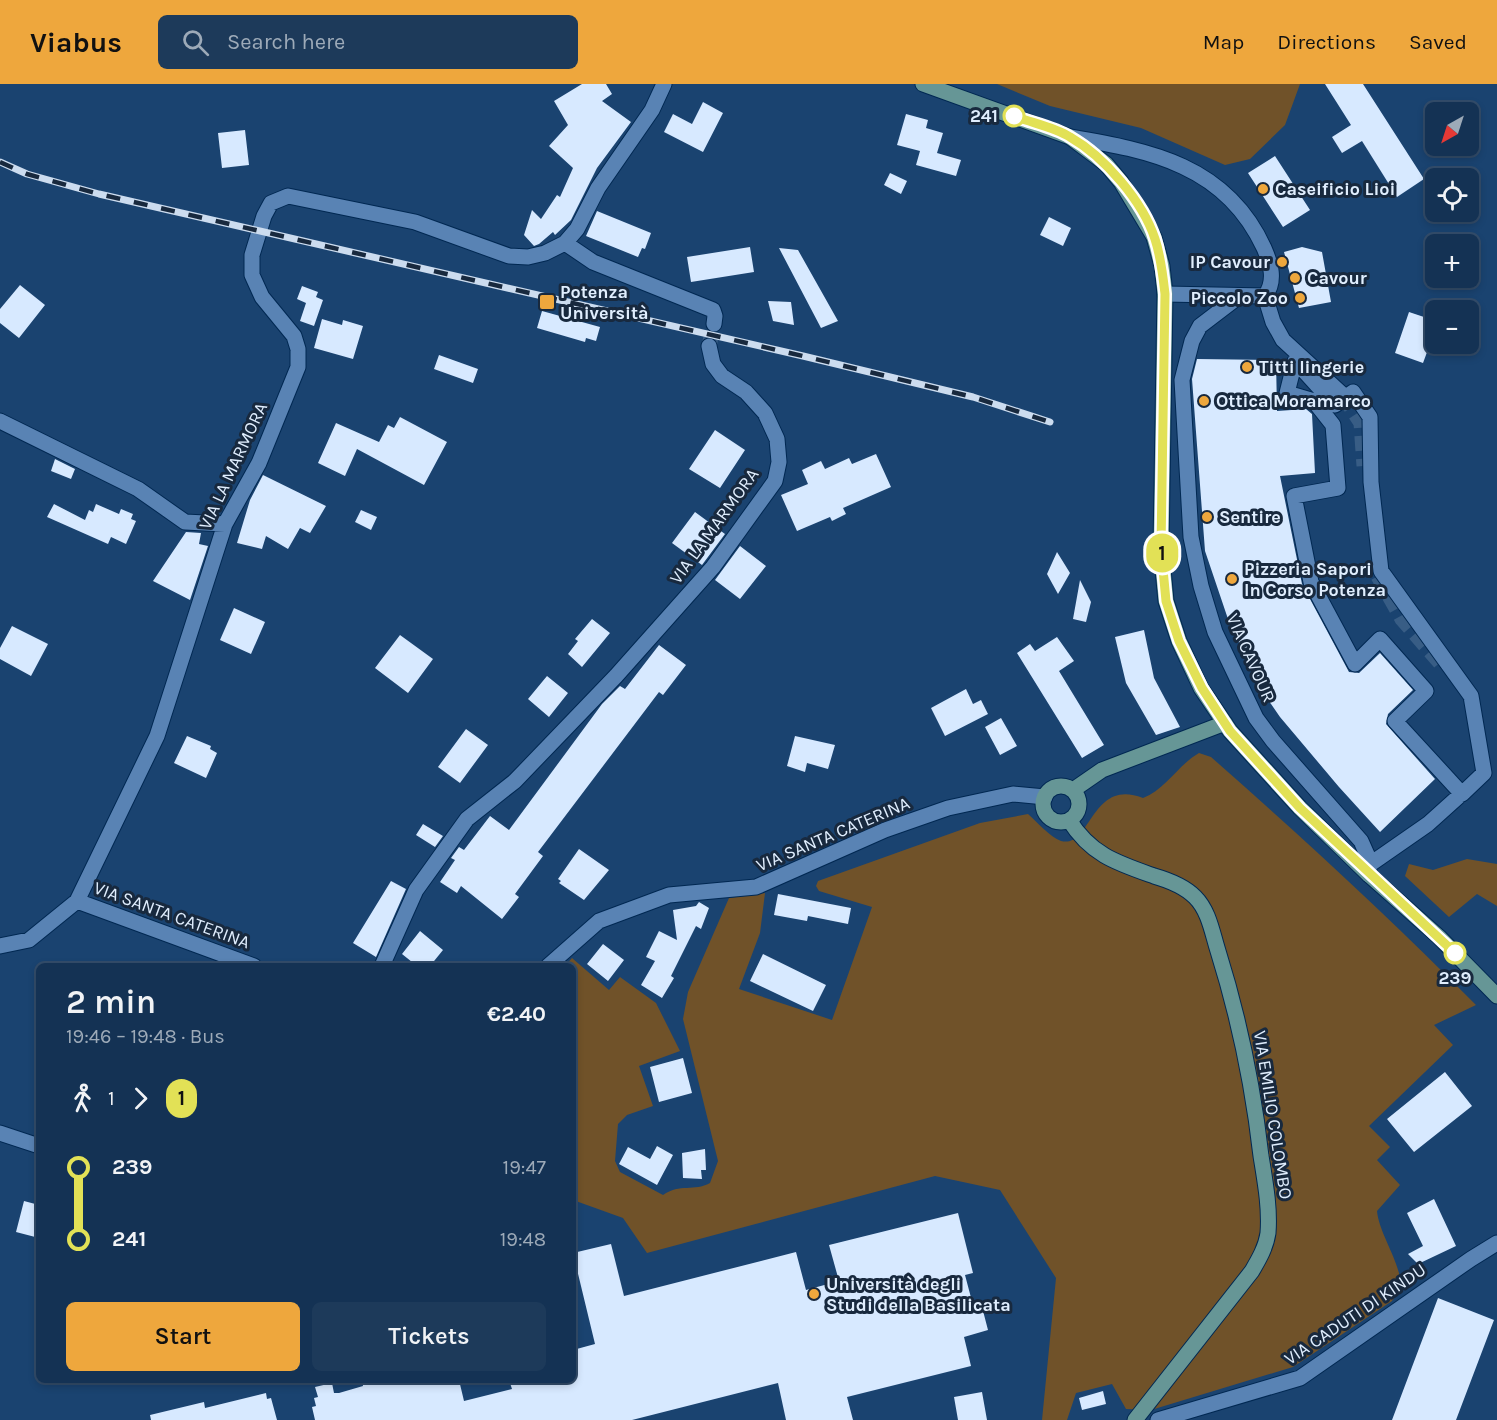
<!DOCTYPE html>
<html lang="en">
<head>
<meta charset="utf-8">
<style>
  body { margin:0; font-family:Karla,sans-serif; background:#1d3a5a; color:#f1f3f6; height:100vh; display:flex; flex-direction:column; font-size:22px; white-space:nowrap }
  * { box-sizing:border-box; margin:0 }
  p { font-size:20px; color:#9daab8 }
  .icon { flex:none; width:33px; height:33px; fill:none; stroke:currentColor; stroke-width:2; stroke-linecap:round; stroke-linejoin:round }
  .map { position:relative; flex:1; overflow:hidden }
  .side { position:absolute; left:36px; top:879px; width:540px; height:420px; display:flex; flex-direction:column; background:#143254; border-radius:9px; box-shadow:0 3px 9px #0003,0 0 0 2px #334d6b }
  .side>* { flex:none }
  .badge { padding:0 12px; border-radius:20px; font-size:21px; line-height:39px }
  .needle { width:39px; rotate:219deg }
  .controls { position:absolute; left:1425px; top:18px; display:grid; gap:12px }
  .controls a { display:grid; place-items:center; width:54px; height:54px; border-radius:9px; background:#143254; box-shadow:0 3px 9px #0003,0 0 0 2px #334d6b; font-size:30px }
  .map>.badge { position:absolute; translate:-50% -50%; box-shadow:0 0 0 3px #fff }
  .legs { display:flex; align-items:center; gap:9px; height:66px; padding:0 30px; font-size:20px }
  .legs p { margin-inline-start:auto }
  .overview { display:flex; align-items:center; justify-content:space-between; height:102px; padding:0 30px }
  h1 { font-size:33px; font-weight:600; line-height:45px }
  .cta { display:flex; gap:12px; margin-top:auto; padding:12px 30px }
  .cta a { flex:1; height:69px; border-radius:9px; background:#eea73d; color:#111; font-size:24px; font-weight:600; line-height:69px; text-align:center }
  .cta a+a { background:#1d3a5a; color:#f1f3f6 }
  ul { padding:0 30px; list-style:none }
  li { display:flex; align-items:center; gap:21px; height:72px; font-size:22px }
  li i { display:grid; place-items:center; width:9px; height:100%; margin:0 8px; background:currentColor }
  li i::after { content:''; width:15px; height:15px; margin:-8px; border:4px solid; border-radius:50%; background:#143254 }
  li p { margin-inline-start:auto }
  li:first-child i { background:linear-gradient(#0000 50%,currentColor 0) }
  li:last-child i { background:linear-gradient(currentColor 50%,#0000 0) }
  header { display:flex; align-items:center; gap:36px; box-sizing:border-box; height:84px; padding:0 30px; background:#eea73d; color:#111 }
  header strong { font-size:28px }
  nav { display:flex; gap:33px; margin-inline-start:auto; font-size:21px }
  .search { width:420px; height:54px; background:#1d3a5a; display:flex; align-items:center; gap:15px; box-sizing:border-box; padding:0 21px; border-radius:9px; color:#9daab8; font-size:22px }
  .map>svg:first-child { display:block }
  .green { fill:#705229 }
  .building { fill:#d7e9ff }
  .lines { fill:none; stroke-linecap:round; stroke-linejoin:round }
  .street-tunnel { stroke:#385d85; stroke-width:15; stroke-dasharray:15 8; stroke-linecap:butt }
  .street-casing { stroke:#002852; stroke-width:17 }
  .secondary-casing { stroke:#002852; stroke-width:17 }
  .street { stroke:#5983b4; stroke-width:15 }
  .secondary { stroke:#669696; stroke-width:15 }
  .rail-casing { stroke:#ccdcef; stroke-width:7 }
  .rail { stroke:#18293e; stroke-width:4.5; stroke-dasharray:14; stroke-linecap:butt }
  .line-1-casing { stroke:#fff; stroke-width:14 }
  .line-1 { stroke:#e2e156; stroke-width:9 }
  .stop-1-dot { fill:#fff; stroke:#e2e156; stroke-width:3 }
  .poi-dot { fill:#eea73d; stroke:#18293e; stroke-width:2 }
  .labels { text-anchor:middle; stroke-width:6; stroke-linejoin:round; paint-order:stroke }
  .stop-label { font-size:18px; font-weight:bold; fill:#e0eefe; stroke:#18293e; text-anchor:end }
  .poi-label { font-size:18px; font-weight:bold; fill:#e0eefe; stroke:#18293e; text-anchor:start }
  .street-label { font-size:18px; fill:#e0eefe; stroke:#18293e }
</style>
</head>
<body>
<header>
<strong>Viabus</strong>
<div class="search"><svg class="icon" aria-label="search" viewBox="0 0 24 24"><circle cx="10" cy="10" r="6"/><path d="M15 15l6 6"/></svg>Search here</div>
<nav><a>Map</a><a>Directions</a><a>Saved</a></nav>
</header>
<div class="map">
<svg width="1497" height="1336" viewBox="0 0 1497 1336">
  <rect width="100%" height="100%" fill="#1a4370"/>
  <!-- green -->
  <path class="green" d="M 997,0 L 1300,0 L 1285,41 L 1250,75 L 1225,81 L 1141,44 L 1050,22 Z
    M 1199,669 L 1211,673 C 1302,753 1391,835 1476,921 L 1434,941 L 1453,961 L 1369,1042 L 1390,1063 L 1377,1076 L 1400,1101 L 1377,1127 C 1379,1151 1404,1183 1400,1205 C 1399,1209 1394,1214 1392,1217 L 1293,1283 L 1151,1326 L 1126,1325 L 1112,1300 L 1076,1309 L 1067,1336 L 1042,1336 L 1056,1194 L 1000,1106 L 935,1092 L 647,1169 L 623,1134 L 573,1116 L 573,882 L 565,882 L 572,874 L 609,906 L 620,893 L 656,919 L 680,967 L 639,982 L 653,1022 L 627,1031 L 618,1040 L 615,1077 L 620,1088 L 663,1111 C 680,1099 694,1108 710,1099 L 718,1077 L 683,935 L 688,908 L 729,814 L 765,809 L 760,849 L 739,905 L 832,936 L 872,823 L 819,807 L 816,802 L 818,797 L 980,739 L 1028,730 C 1037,738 1050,753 1061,757 C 1091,765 1091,693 1143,714 C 1166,705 1178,681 1199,669 Z
    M 1467,775 L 1497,780 L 1497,822 L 1477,810 L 1449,833 L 1405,792 L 1409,780 L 1433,786 Z"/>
  <!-- building -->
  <path class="building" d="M 582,0 L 606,0 L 612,10 L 602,17 L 631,38 L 597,84 L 571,136 L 555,151 L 553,148 L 539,160 L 534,162 L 524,151 L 532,126 L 541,135 L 557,111 L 560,113 L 573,84 L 549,62 L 568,41 L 554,17 Z
    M 1325,0 L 1363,0 L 1424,95 L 1397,113 L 1362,57 L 1342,69 L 1332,53 L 1351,41 Z
    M 703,18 L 723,29 L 703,68 L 664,48 L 673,30 L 692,40 Z
    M 906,30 L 928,36 L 926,44 L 943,49 L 937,69 L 961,76 L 956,92 L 916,81 L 920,67 L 897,61 Z
    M 245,46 L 249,81 L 222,84 L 218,49 Z
    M 1275,72 L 1310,126 L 1283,143 L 1248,89 Z
    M 890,89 L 907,97 L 901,110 L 884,101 Z
    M 597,127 L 651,149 L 645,165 L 642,164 L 638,173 L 586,152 Z
    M 1049,133 L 1071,144 L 1063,162 L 1040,151 Z
    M 750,163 L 754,188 L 691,198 L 687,173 Z
    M 1302,163 L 1322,168 L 1331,218 L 1299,224 L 1284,168 Z
    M 779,164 L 798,166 L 838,237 L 821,244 Z
    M 20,201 L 45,221 L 19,254 L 0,239 L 0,225 Z
    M 302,202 L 318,208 L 316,213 L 323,216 L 314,242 L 300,237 L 306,219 L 297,215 Z
    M 768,217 L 791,218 L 794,241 L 773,237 Z
    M 542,227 L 600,243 L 596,257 L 586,254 L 585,258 L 537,244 Z
    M 1409,228 L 1436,237 L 1436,244 L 1423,279 L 1395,269 Z
    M 322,235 L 342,241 L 343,236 L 363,242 L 353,275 L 314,264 Z
    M 439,271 L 478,285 L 473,299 L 434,285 Z
    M 1197,275 L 1276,276 L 1277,327 L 1306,325 L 1312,330 L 1315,389 L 1280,392 L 1302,500 L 1349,588 L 1359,589 L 1380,569 L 1413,606 L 1388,630 L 1386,640 L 1435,695 L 1380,748 L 1339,703 L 1280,633 L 1260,604 L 1228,535 L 1205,467 L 1192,295 Z
    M 400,333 L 447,358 L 424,401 L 357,365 L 345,392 L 318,379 L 336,339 L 379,358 L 388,341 L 394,344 Z
    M 715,346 L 745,366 L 720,404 L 689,385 Z
    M 876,370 L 891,403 L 843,424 L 846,430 L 832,437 L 830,433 L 797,447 L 781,411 L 808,400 L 802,386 L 821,377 L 825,385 L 849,374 L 852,380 Z
    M 55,375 L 75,385 L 71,395 L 51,387 Z
    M 263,391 L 326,422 L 310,449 L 300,444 L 288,465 L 266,452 L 262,465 L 237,459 L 250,416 Z
    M 54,420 L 85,436 L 89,426 L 93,428 L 96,420 L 119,430 L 121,425 L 133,430 L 131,435 L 136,437 L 126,460 L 111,453 L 108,460 L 47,433 Z
    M 361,426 L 377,433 L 371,446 L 355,438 Z
    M 695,428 L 725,450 L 702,481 L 672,459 Z
    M 186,448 L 201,449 L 199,460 L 208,462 L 190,516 L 153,497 Z
    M 740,462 L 766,482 L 740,515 L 715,496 Z
    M 1057,468 L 1070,489 L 1058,510 L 1047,490 Z
    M 1080,496 L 1091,518 L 1086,538 L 1073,535 Z
    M 234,524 L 265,538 L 251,570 L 220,556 Z
    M 592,535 L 610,549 L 582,583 L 568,570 L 578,557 L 575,555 Z
    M 12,542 L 48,560 L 31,592 L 0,575 L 0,564 Z
    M 1144,546 L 1154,594 L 1180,643 L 1156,651 L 1126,599 L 1115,553 Z
    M 400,551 L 433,575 L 408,609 L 375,584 Z
    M 1057,553 L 1074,577 L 1059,587 L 1104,661 L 1082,674 L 1017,569 L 1030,560 L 1035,567 Z
    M 659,561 L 686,581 L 663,611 L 659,608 L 538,768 L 543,772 L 515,810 L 519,813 L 502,835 L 461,802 L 457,809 L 440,798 L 455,776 L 451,774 L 459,763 L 464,766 L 490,732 L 509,746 L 602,620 L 620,602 L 625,605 Z
    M 547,592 L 568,609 L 549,633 L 528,615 Z
    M 966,605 L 973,620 L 981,616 L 988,630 L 945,652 L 931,624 Z
    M 1001,634 L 1017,662 L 1000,671 L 985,643 Z
    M 466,645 L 488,661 L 460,699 L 438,683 Z
    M 187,652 L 211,662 L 210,665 L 217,669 L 206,694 L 174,679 Z
    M 795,652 L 835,661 L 828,685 L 807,679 L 805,688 L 787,682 Z
    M 423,740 L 443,752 L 435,763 L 416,751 Z
    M 579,765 L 609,786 L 584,816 L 559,799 L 561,797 L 558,795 Z
    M 391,797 L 406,805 L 376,873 L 353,859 Z
    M 778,810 L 851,824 L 848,840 L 808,832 L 807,837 L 774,831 Z
    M 699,818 L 709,824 L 701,845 L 696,842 L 671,892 L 674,894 L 662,914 L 641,901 L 655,877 L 646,873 L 659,847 L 677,856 L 673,826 L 696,822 Z
    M 420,847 L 443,866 L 430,882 L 417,882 L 402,870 Z
    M 603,860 L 624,876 L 608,897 L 587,880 Z
    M 763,870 L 826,901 L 813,927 L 750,897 Z
    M 683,974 L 692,1009 L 659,1018 L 650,983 Z
    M 1445,988 L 1472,1022 L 1414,1068 L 1387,1035 Z
    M 657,1062 L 673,1071 L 657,1101 L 619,1080 L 628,1063 L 650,1075 Z
    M 705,1065 L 706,1086 L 701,1086 L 702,1095 L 683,1094 L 682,1069 Z
    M 1434,1115 L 1456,1162 L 1418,1180 L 1408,1170 L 1423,1162 L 1407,1129 Z
    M 24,1117 L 39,1121 L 39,1154 L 16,1148 Z
    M 958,1129 L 973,1189 L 965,1191 L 974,1225 L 982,1223 L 988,1246 L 964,1253 L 971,1282 L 847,1313 L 853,1336 L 786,1336 L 778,1299 L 632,1336 L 315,1336 L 312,1323 L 316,1322 L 314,1314 L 318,1313 L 315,1303 L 332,1299 L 334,1309 L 339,1309 L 363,1302 L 362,1296 L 435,1296 L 436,1300 L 459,1296 L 464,1317 L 512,1305 L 509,1296 L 573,1296 L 573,1266 L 595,1260 L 573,1169 L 611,1160 L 624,1212 L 796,1168 L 806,1206 L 839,1197 L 829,1161 Z
    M 1438,1214 L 1494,1236 L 1456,1336 L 1392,1336 Z
    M 1103,1307 L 1106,1320 L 1082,1326 L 1079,1314 Z
    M 982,1308 L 987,1336 L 958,1336 L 954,1313 Z
    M 266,1309 L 267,1315 L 271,1314 L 277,1336 L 151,1336 L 150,1331 L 204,1318 L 205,1324 Z"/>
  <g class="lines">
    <!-- street-tunnel -->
    <path class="street-tunnel" d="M 709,262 L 714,240
      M 1343,311 L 1361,339 L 1364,382
      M 1378,492 L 1402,535 L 1442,581"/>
    <!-- street casing -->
    <g class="street-casing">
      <path id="street" d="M 1070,53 C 1151,67 1226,81 1264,164 C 1271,180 1276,197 1265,212 L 1165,210
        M 565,159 L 593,178 L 713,226 L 715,232 L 714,240
        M 1265,212 L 1273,238 L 1283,256 L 1343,311
        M 1238,213 L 1200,242 L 1192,257 L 1182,296 L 1191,453 L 1201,502 L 1215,548 L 1256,634 L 1273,657 L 1361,757 L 1369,775 L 1369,791
        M 1295,277 L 1335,321 L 1353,308 L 1370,333 L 1371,398 L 1381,487 L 1471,612 L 1484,689 L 1462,710 L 1395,637 L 1426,607 L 1380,555 L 1355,580 L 1311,498 L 1294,412 L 1338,404 L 1333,341 L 1314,317 L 1287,309 Z
        M 0,337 L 138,405 L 185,438 L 225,440
        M 1369,781 L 1428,740 L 1458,713
        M 77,817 L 254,882
        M 0,862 L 29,856 L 77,817 L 157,652 L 225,440 L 259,379 L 298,283 L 298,265 L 294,252 L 262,213 L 252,191 L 252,171 L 264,132 L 271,119 L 288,112 L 415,138 L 509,172 L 528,173 L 545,169 L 565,159 L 577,145 L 598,104 L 652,26 L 664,0
        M 382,882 L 416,806 L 467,735 L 515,697 L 616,592 L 713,483 L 775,397 L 779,378 L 777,355 L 765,329 L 746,308 L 722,292 L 713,280 L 709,262
        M 548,882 L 599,837 L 669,811 L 756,803 L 885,746 L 948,724 L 1013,710 L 1045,713
        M 0,1049 L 39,1062
        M 1158,1336 L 1300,1294 L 1471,1175 L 1497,1159"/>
    </g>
    <!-- secondary casing -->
    <g class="secondary-casing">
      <path id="secondary" d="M 923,0 L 1070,53 L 1106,80 L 1121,98 L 1154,153 L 1162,182 L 1165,210 L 1161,464 L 1166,517 L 1179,557 L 1201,604 L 1230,647 L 1300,724 L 1369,791 L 1439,853 L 1497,912
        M1043 720a18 18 0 1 1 36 0a18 18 0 1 1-36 0Z
        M 1073,706 L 1102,686 L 1225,639
        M 1069,736 C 1091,771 1117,779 1154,792 C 1168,796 1184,802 1195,813 C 1209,827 1212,848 1218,867 C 1239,934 1253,1002 1261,1072 C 1265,1097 1270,1123 1268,1149 C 1266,1163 1259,1175 1252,1187 L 1135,1336"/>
    </g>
    <!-- street -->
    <use href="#street" class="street"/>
    <!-- secondary -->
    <use href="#secondary" class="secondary"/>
    <!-- rail casing -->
    <g class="rail-casing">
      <path id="rail" d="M 0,78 L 27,90 L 99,110 L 803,272 L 973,313 L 1050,338"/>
    </g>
    <!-- rail -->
    <use href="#rail" class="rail"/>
  </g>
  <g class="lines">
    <!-- line-1 casing -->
    <g class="line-1-casing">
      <path id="line-1" d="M 1014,32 C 1032,39 1054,43 1070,53 C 1105,73 1143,118 1155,155 C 1161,173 1163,192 1165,210 L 1161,464 L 1166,517 L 1179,557 L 1202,604 L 1230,647 L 1300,724 L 1455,869"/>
    </g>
    <!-- line-1 -->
    <use href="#line-1" class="line-1"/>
  </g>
  <!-- markers -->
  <g class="stop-1-dot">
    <circle cx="1014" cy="32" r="10"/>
    <circle cx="1455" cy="869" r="10"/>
  </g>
  <g class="poi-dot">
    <circle cx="1263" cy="105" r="6"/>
    <circle cx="1282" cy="178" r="6"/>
    <circle cx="1295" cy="194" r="6"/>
    <circle cx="1300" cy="214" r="6"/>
    <rect x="539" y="210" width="16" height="16" rx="3"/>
    <circle cx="1247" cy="283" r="6"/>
    <circle cx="1204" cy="317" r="6"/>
    <circle cx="1207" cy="433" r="6"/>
    <circle cx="1232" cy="495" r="6"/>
    <circle cx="814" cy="1210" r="6"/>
  </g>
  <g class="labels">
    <!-- stop labels -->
    <g class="stop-label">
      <text x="998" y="38">241</text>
      <text x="1455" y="900" text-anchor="middle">239</text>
    </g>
    <!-- poi labels -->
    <g class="poi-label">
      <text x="1275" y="111">Caseificio Lioi</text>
      <text x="1270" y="184" text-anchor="end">IP Cavour</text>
      <text x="1307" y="200">Cavour</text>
      <text x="560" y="214">Potenza<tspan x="560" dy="21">Università</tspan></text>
      <text x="1288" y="220" text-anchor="end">Piccolo Zoo</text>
      <text x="1259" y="289">Titti lingerie</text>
      <text x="1216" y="323">Ottica Moramarco</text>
      <text x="1219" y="439">Sentire</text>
      <text x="1244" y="491">Pizzeria Sapori<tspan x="1244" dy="21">In Corso Potenza</tspan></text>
      <text x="826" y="1206">Università degli<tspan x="826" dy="21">Studi della Basilicata</tspan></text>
    </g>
    <!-- street labels -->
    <g class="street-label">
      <text transform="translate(233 382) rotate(-65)" y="6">VIA LA MARMORA</text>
      <text transform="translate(714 442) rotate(-54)" y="6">VIA LA MARMORA</text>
      <text transform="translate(1251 574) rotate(66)" y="6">VIA CAVOUR</text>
      <text transform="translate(833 750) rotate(-23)" y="6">VIA SANTA CATERINA</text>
      <text transform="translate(172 831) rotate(20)" y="6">VIA SANTA CATERINA</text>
      <text transform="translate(1273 1031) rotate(81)" y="6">VIA EMILIO COLOMBO</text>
      <text transform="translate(1355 1230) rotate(-34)" y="6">VIA CADUTI DI KINDU</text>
    </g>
  </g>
</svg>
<div class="controls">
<a><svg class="needle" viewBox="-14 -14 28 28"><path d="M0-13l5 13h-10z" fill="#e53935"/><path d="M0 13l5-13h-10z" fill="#9daab8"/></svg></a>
<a><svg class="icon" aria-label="locate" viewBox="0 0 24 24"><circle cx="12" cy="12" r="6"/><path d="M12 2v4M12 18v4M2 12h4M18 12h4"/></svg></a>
<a>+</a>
<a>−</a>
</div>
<b class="badge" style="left:1162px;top:469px;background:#e2e156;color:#111">1</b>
<section class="side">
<div class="overview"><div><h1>2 min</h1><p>19:46 – 19:48 · Bus</p></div><b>€2.40</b></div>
<div class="legs"><svg class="icon" aria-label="walk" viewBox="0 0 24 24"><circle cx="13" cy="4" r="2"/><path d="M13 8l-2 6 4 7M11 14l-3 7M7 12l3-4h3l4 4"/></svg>1<svg class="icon" aria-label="forward" viewBox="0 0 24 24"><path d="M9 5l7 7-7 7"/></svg><b class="badge" style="background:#e2e156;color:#111">1</b></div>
<ul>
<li><i style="color:#e2e156"></i><b>239</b><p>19:47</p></li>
<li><i style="color:#e2e156"></i><b>241</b><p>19:48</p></li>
</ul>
<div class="cta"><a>Start</a><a>Tickets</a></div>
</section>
</div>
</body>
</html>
